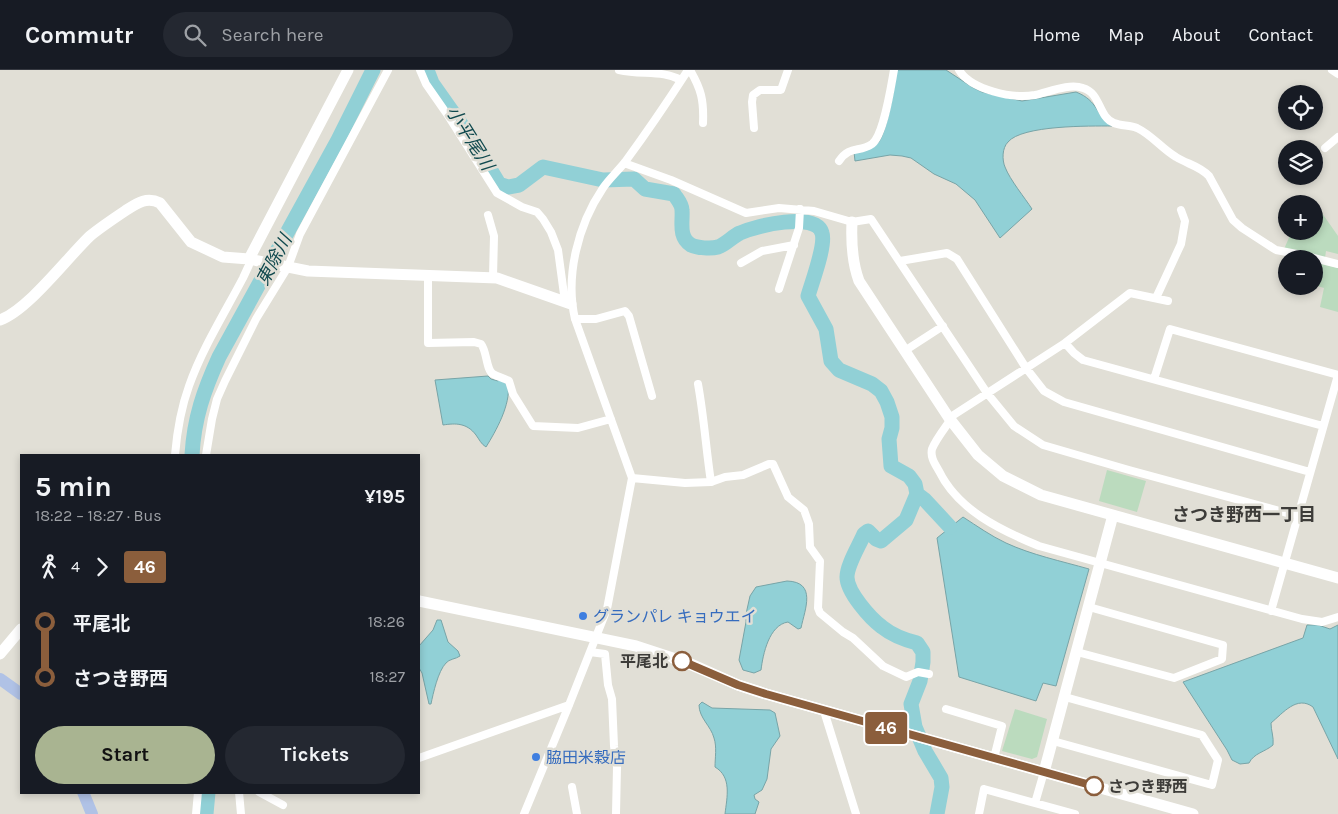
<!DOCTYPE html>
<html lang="en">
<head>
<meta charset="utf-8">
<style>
  body { margin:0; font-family:Karla,"Noto Sans JP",sans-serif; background:#242831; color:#f1f3f6; height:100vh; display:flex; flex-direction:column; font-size:19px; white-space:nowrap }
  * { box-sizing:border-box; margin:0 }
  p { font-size:16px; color:#9ea1a6 }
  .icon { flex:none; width:28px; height:28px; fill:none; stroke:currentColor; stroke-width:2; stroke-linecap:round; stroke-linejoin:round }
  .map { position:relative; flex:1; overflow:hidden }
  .side { position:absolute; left:20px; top:384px; width:400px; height:340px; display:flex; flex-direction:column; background:#171b24; border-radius:0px; box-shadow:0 2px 8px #0003 }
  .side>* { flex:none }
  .badge { padding:0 10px; border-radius:4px; font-size:18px; line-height:32px }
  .buttons { position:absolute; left:1278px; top:15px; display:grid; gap:10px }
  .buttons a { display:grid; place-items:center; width:45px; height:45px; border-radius:50%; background:#171b24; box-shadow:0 2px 8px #0003; font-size:25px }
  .map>.badge { position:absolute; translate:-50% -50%; box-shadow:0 0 0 2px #fff }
  .legs { display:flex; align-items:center; gap:8px; height:55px; padding:0 15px; font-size:16px }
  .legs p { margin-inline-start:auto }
  .overview { display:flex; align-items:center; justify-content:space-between; height:85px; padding:0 15px }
  h1 { font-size:28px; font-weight:700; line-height:38px }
  .button { display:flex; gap:10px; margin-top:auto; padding:10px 15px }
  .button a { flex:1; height:58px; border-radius:30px; background:#a9b491; color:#111; font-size:20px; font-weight:700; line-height:58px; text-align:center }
  .button a+a { background:#242831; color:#f1f3f6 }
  ul { padding:0 15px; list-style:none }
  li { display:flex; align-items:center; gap:18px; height:55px; font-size:19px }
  li i { display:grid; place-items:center; width:8px; height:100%; margin:0 6px; background:currentColor }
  li i::after { content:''; width:12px; height:12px; margin:-6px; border:4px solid; border-radius:50%; background:#171b24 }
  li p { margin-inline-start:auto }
  li:first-child i { background:linear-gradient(#0000 50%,currentColor 0) }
  li:last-child i { background:linear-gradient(currentColor 50%,#0000 0) }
  header { display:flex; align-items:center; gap:30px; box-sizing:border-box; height:70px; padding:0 25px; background:#171b24; border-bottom:1px solid #363941 }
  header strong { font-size:24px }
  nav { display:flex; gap:28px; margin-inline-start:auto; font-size:18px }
  .search { width:350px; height:45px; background:#242831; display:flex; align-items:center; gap:12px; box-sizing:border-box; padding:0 18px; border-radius:28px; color:#9ea1a6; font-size:19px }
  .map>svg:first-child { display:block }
  .green { fill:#bbdbbe }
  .water { fill:#91d0d6; stroke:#78a4a7 }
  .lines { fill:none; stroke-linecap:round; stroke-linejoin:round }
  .river { stroke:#91d0d6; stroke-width:15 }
  .street { stroke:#fff; stroke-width:8 }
  .secondary { stroke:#fff; stroke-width:11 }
  .primary { stroke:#b0c2e6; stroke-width:12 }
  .line-1-casing { stroke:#fff; stroke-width:11 }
  .line-1 { stroke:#8b5e3c; stroke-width:8 }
  .shop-dot { fill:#3f7fe0; stroke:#e1dfd6; stroke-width:2 }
  .stop-1-dot { fill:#fff; stroke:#8b5e3c; stroke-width:2.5 }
  .labels { text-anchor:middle; stroke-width:5; stroke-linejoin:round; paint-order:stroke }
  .shop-label { font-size:16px; fill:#366cbe; stroke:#e1dfd6; text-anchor:start }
  .stop-label { font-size:16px; font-weight:bold; fill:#3d3c39; stroke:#e1dfd6; text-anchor:end }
  .water-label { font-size:18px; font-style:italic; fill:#10494e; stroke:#e1dfd6 }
  .neighbourhood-label { font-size:18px; font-weight:bold; fill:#3d3c39; stroke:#e1dfd6 }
</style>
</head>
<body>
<header>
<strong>Commutr</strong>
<div class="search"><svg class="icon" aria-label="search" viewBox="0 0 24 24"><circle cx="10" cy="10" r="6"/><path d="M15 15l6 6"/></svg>Search here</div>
<nav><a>Home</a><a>Map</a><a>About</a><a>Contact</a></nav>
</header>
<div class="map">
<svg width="1338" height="744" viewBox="0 0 1338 744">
  <rect width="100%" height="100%" fill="#e1dfd6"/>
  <!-- green -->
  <path class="green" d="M 1315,133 L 1338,166 L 1338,184 L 1326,181 L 1325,188 L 1284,179 L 1292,161 L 1314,161 L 1314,134 L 1310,134 Z
    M 1314,192 L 1338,198 L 1338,242 L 1320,237 L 1324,218 L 1314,215 Z
    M 1107,400 L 1146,411 L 1137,442 L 1099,431 Z
    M 1015,639 L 1047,649 L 1037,687 L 1032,689 L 1002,681 Z"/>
  <!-- water -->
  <path class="water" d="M 897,0 L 946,0 L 972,17 L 982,22 L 1022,31 L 1076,22 C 1099,31 1095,45 1112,56 C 1090,56 1022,55 1008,72 C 1002,78 1002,90 1005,97 C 1010,110 1025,128 1032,139 L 1000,168 L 975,130 L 956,114 L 934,104 L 911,88 L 902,86 L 890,85 L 855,91 L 854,82 C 860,80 871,79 876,75 C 887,67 894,15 897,0 Z
    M 488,306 L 491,309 L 498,311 L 499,309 L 508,315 C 511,334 496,361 486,377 C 481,374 479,369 476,365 C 467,353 456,353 443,355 L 435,310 Z
    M 963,447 C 977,456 991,466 1006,473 C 1032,485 1061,491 1089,499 L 1056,616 L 1043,613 L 1036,631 L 959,607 L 937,468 Z
    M 787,511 C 817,512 805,539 801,558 L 798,559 L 788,552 C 769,555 763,584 761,600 L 754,603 L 743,600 L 739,590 L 746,552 L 746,544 L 750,526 L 756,517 Z
    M 437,550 L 441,550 L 448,572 L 458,581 L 460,586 C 456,589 449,589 446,593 C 438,601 433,624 431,634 L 429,634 L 422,603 L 419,598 L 419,576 L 433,560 Z
    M 1307,555 L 1318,555 L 1330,559 L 1338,555 L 1338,689 L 1313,637 C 1297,625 1283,643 1271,653 C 1271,661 1274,667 1273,675 C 1265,682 1254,683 1249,693 L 1240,694 L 1232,690 L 1227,680 L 1183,612 L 1303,568 Z
    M 702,632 L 712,638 L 770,640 L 775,643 L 780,666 L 771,679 L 767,709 L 762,720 L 754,725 L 755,729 L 759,732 L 755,744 L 725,744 C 727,727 732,707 715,697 C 715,688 717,677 714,668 C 711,656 699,648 699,635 Z"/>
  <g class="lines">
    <!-- river -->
    <path class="river" d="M 427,0 L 432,13 L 473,71 L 499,114 L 508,117 L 519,115 L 543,97 L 603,110 L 634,109 L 645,119 L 674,124 C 677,129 682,134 682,140 C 683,152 678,167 691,175 C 697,178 711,179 718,177 C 726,174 733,166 740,163 C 755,156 816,141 822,163 C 826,175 812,212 808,226 L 826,259 L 831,291 L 839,300 L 872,314 L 881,321 L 887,332 L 892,347 L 892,358 L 889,369 L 891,396 L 909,406 L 915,414 L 917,424 L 906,450 L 881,471 L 876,469 L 868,461 L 864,464 C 859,476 847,495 847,507 C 847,522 870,548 882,557 C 892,565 905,570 917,573 L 923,582 L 923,592 L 920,611 L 911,634 L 915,657 L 925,681 L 941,708 L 942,717 L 937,744
      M 192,385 C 194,348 204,320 219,287 L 338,70 L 373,0
      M 917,424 L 925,430 L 950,457
      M 206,744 L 208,722"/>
    <!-- street -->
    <path class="street" d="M 420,0 L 426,14 L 449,47 L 497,123 L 522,137 L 537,142 L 543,149 L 551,162 L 558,180 L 565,232
      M 619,0 C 642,5 663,0 681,10
      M 690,0 C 701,19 704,30 703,53
      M 959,0 C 971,20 1013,29 1035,25 C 1049,22 1069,13 1083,18 C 1101,23 1098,47 1114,53 C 1121,56 1130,55 1137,58 C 1152,65 1162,79 1176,87 C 1187,94 1200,96 1209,106 L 1233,150 L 1242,158 L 1276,180 L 1302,185 L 1338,194
      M 1332,0 L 1338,4
      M 754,58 L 752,32 L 753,25 L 760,20 L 781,20 L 788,0
      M 1325,78 L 1338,67
      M 839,91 C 850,75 859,83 872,74 C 884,65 891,16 894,0
      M 624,93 L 671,110 L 746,143 L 779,138 L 814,141 L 852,152 L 871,149 L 987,323 L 1014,356 L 1043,375 L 1129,400 L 1298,446
      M 488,145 L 494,166 L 493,207
      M 900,191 L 947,183 L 957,189 L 1026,298 L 1044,321 L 1064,332 L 1310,402
      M 741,193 L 762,181 L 794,175
      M 428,205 L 428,273 L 474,272 L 481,274 C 487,281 486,300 493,304 C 498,307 504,308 509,311 L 513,324 L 533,356 L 578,358 L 611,349
      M 779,219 L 799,158 L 800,139
      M 1156,228 L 1181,174 L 1185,151 L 1181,140
      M 575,249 L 596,249 L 625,241 L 629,246 L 652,326
      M 1065,273 L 1074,283 L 1083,290 L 1323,356
      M 906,280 L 943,256
      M 1154,309 L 1170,259 L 1338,305
      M 698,314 C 704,347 706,379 711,412
      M 949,348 L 1065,273 L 1130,223 L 1168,231
      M 951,349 C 945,358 936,369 932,379 C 930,387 935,394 939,401 C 958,440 1000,460 1039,476 L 1302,549 L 1322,552 L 1338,547
      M 175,385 C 177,362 181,338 189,316 C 202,279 224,244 243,208 L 249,195 L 249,189
      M 206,385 L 212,349 L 217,329 L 225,311 L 256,249 L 288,197 L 300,164 L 388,0
      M 632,408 L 685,413 L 711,412 L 725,407 L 743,405 L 769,394 L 773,394 L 788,427 L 804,440 L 809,454 L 810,477 L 820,491 L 818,538 L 820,543 L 843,562 L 853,568 L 883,596 L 906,607 L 918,602 L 929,604
      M 1271,541 L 1338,305
      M 590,582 L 605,584 L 608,615 L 612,629 L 614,676 L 617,697 L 616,744
      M 1077,582 L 1174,608 L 1222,589 L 1223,575 L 1089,537
      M 946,639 L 1002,656 L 994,688
      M 824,641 L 856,744
      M 1053,671 L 1212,715 L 1218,690 L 1202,665 L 1065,627
      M 419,688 L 569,635
      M 572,717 L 577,744
      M 239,722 L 241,744
      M 259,722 L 283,735
      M 1035,733 L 1044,702
      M 196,744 L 198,722
      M 524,744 L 569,635 L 607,539 L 632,408 L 575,249 C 565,206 578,155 603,118 C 609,109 618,101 625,92 C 647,62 668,31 688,0
      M 979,744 L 984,719 L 1075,744"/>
    <!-- secondary -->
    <path class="secondary" d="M 852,152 C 851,174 852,192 859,211 L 949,348 L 978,385 L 1003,406 L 1041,425 L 1338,508
      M 249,189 L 348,0
      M 0,250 C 28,240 67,188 90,166 C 101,157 113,149 125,141 C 136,134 146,126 160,133 L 191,172 L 223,187 L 249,189 L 308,201 L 497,208 L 571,234
      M 419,531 L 636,576 L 691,594 L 738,615 L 766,624 L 1193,744
      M 0,584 L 21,559
      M 1044,702 L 1113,445"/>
    <!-- primary -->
    <path class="primary" d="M 0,609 L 21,624
      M 83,722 L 92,744"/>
  </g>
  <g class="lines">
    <!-- line-1 casing -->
    <g class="line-1-casing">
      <path id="line-1" d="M 682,591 L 738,615 L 766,624 L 1094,716"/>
    </g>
    <!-- line-1 -->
    <use href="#line-1" class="line-1"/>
  </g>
  <!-- markers -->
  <g class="shop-dot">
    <circle cx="583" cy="546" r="5"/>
    <circle cx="536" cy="687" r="5"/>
  </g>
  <g class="stop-1-dot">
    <circle cx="682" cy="591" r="9"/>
    <circle cx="1094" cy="716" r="9"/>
  </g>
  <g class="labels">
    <!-- shop labels -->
    <g class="shop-label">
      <text x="593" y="552">グランパレ キョウエイ</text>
      <text x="546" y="693">脇田米穀店</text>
    </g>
    <!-- stop labels -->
    <g class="stop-label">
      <text x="668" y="597">平尾北</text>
      <text x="1108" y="722" text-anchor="start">さつき野西</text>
    </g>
    <!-- water labels -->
    <g class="water-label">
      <text transform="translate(470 68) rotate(58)" y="6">小平尾川</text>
      <text transform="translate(274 190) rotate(-62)" y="6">東除川</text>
    </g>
    <!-- neighbourhood labels -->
    <g class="neighbourhood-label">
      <text x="1244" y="451">さつき野西一丁目</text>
    </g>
  </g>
</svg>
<div class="buttons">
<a><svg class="icon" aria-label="locate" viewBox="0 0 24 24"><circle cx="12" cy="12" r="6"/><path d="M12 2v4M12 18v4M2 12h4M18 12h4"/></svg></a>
<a><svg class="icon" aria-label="layers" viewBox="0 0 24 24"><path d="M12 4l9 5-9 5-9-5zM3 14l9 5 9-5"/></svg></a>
<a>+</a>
<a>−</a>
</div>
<b class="badge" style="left:886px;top:658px;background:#8b5e3c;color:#fff">46</b>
<section class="side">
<div class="overview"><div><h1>5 min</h1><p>18:22 – 18:27 · Bus</p></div><b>¥195</b></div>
<div class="legs"><svg class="icon" aria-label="walk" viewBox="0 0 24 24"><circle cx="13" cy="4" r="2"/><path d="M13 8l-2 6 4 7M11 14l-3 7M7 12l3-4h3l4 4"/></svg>4<svg class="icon" aria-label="forward" viewBox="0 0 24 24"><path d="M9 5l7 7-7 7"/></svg><b class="badge" style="background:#8b5e3c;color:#fff">46</b></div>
<ul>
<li><i style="color:#8b5e3c"></i><b>平尾北</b><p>18:26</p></li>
<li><i style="color:#8b5e3c"></i><b>さつき野西</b><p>18:27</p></li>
</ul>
<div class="button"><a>Start</a><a>Tickets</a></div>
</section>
</div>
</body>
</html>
